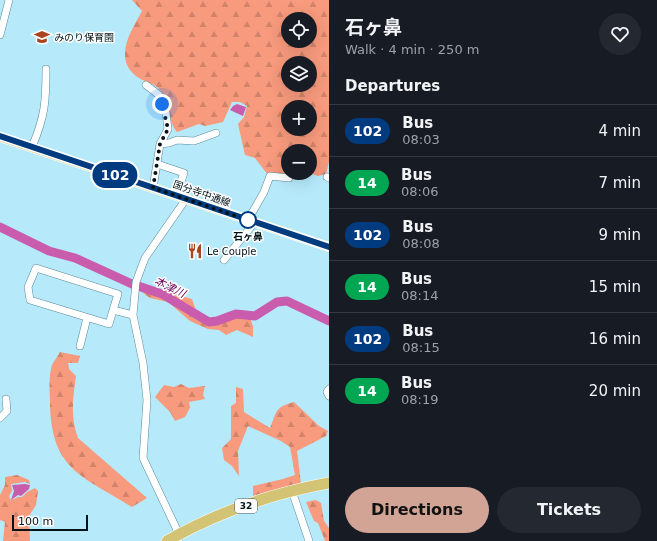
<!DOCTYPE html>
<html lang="en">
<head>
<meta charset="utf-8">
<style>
  body { margin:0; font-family:"DejaVu Sans","Noto Sans JP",sans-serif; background:#242831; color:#f1f3f6; height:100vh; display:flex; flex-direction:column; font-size:15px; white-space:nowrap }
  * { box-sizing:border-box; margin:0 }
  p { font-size:13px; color:#9ea1a6 }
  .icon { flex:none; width:22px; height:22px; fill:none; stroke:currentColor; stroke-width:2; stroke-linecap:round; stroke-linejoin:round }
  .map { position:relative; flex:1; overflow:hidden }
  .details { display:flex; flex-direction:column; background:#171b24; width:328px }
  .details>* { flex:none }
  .badge { padding:0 8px; border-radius:13px; font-size:14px; line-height:26px }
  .controls { position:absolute; left:281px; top:12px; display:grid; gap:8px }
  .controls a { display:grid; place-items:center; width:36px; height:36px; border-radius:50%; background:#171b24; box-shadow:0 4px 16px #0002; font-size:20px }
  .scale { position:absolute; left:12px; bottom:10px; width:76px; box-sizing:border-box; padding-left:4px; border:2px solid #021419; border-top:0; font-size:11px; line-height:14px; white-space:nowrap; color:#021419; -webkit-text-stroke:3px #fff; paint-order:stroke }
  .you { position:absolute; width:20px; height:20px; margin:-10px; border:3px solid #fff; border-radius:50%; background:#1a73e8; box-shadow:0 0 0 6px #1a73e833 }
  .map>.badge { position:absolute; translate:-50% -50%; box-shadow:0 0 0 2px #fff }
  h2 { padding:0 16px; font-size:15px; line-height:36px }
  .round { display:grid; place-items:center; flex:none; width:42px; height:42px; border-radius:21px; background:#242831 }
  .head { display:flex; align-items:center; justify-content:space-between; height:68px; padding:0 16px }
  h1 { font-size:19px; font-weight:700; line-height:30px }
  .cta { display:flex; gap:8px; margin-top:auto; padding:8px 16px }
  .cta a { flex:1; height:46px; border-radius:24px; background:#d1a496; color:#111; font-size:16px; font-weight:700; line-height:46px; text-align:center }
  .cta a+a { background:#242831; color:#f1f3f6 }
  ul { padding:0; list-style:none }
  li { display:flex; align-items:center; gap:12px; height:52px; padding:0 16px; border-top:1px solid #363941 }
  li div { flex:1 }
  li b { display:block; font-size:15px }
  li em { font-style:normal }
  li .badge { min-width:44px; font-weight:700; text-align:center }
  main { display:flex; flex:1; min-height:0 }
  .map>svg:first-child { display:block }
  .forest { fill:url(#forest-firs); fill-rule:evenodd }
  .water { fill:#ca5cae }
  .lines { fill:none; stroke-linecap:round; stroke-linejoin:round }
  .river { stroke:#ca5cae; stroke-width:9 }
  .minor-casing { stroke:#598a99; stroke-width:8 }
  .major-casing { stroke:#fff; stroke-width:10 }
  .highway-casing { stroke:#fff; stroke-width:12 }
  .minor { stroke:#fff; stroke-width:7 }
  .major { stroke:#e4dbac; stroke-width:9 }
  .highway { stroke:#d2c375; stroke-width:11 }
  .line-casing { stroke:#fff; stroke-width:9 }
  .line { stroke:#003b80; stroke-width:6 }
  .walk { stroke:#021419; stroke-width:4; stroke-dasharray:0 7.2 }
  .stop-dot { fill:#fff; stroke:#003b80; stroke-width:2 }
  .labels { text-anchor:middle; stroke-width:3; stroke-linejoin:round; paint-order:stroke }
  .shield { fill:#fff; stroke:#4e5a5e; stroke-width:1 }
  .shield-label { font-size:9px; font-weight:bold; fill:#021419 }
  .poi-label { font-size:10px; fill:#021419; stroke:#fff; text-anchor:start }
  .street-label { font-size:10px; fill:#021419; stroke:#fff }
  .stop-label { font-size:10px; font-weight:bold; fill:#021419; stroke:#fff }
  .water-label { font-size:11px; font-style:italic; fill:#6c0058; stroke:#fff }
</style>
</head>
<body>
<main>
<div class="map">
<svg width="329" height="541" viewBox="0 0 329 541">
  <defs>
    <pattern id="forest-firs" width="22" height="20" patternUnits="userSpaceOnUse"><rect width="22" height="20" fill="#f79a7d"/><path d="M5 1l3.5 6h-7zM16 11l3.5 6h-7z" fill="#d2846b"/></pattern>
  </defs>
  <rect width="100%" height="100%" fill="#b6eafa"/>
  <!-- forest -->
  <path class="forest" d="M 132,0 L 329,0 L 329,162 L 326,174 L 318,176 L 309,173 L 310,151 L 288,151 L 288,173 L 298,173 L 289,175 L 268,175 L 255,158 L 245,155 L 238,124 L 244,117 L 247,106 L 240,102 L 232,102 L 223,122 L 205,126 L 199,124 L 177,132 C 167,120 170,102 160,90 C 156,84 145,82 139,78 C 112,60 130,33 142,11 ZM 288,19 L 310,19 L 310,41 L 288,41 ZM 288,63 L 310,63 L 310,85 L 288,85 ZM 288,107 L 310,107 L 310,129 L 288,129 Z
    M 168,287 L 174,294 L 192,299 L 199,319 C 219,329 228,314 250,318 L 253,326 L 253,337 L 237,330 L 226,335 L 219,330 L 208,329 L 190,321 L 168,302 L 150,298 L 143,293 L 146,290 L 158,295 Z
    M 60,352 L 80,356 L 78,363 L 68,363 L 69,369 L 76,376 C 73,397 70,417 78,438 L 147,498 L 132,507 C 83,476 52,471 50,405 C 50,393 48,377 52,365 C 54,361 58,356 60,352 Z
    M 181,384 L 189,388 L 205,386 L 203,395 L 205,399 L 189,402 L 190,408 L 185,417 L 175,421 L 170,412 L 155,397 L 164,385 L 174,387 Z
    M 236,387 L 243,389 L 244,412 L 270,428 C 277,412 274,407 294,402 L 319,426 L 328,431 L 326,436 L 297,451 L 301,483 L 253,496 L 253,486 L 283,479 L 295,475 L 290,447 L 281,441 L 248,426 L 238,451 L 239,476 L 232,466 L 224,460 L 222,448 L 231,439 L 231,406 L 236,403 Z
    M 17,475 L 29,480 L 30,484 L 25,482 L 11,484 L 12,491 L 9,496 L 11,500 L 18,497 L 22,497 L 27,492 L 35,488 L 38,491 L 36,505 L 29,516 L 30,541 L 3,541 L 5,522 L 0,520 L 0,495 L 5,485 L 5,477 Z
    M 316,500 L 321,503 L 324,521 L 329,528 L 329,541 L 325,541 L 318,523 L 314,521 L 306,502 Z"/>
  <!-- water -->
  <path class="water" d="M 237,104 L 246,107 L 243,116 L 230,110 L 233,106 Z
    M 25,484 L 30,485 L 29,489 L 21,496 L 18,495 L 11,500 L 14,491 L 12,485 Z"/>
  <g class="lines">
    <!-- river -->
    <path class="river" d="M 0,227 L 49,251 L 75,258 L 132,284 L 162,294 L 209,322 L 217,321 L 236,314 L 255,316 L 277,302 L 287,301 L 329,321"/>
    <!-- minor casing -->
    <g class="minor-casing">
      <path id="minor" d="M 0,35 L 9,0
        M 146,85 L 159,95 L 166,113 L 168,129 L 160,144 L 153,188
        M 160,144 L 169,143 L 177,140 L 194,141 L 216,133
        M 32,147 C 45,116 46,102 46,69
        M 157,164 L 184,173 L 176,195
        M 327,177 L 329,178
        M 248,220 L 264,192 L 270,176 L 289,178
        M 224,260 L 255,222
        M 113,310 L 109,324 L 30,300 L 28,287 L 36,268 L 118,294 L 113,310 L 133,315
        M 80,346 L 87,318
        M 329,389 L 327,392 L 329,396
        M 0,418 L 7,411 L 6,399
        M 292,491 L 309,541
        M 179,541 L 177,530 L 143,458 L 147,400 L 143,363 L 133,315 L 136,282 L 145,258 L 186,199"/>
    </g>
    <!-- major casing -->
    <g class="major-casing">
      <path id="major" d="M 0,137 L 329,247"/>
    </g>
    <!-- highway casing -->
    <g class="highway-casing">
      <path id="highway" d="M 167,541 C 216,513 274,493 329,483"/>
    </g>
    <!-- minor -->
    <use href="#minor" class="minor"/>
    <!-- major -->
    <use href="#major" class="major"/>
    <!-- highway -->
    <use href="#highway" class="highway"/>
  </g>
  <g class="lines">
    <!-- line casing -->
    <g class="line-casing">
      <path id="line" d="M 0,136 L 329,247"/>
    </g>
    <!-- line -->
    <use href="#line" class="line"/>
    <!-- walk -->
    <path class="walk" d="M 162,104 L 168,129 L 160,144 L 153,188 L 248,220"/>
  </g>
  <!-- icons -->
  <defs>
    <g id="school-bare" transform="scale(1.2)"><path d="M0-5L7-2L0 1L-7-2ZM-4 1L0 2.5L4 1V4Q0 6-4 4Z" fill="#aa4320" stroke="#fff" stroke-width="2.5" paint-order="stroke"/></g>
    <g id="restaurant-bare" transform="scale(1.2)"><path d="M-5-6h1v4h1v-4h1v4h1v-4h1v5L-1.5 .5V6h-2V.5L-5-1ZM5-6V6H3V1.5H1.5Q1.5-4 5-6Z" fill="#aa4320" stroke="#fff" stroke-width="2.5" paint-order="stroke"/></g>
  </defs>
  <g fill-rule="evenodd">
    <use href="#school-bare" x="42" y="37"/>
    <use href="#restaurant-bare" x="195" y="251"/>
  </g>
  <!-- markers -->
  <circle class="stop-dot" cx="248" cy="220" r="8"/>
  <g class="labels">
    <!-- shield labels -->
    <rect class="shield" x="235" y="499" width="22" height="14" rx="3"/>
    <g class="shield-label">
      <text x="246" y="509">32</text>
    </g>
    <!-- poi labels -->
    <g class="poi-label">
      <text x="54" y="41">みのり保育園</text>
      <text x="207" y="255">Le Couple</text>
    </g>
    <!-- street labels -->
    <g class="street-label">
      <text transform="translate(202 193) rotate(19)" y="4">国分寺中通線</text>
    </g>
    <!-- stop labels -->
    <g class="stop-label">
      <text x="248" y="240">石ヶ鼻</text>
    </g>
    <!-- water labels -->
    <g class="water-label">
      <text transform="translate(170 287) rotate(26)" y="4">本津川</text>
    </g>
  </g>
</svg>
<div class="controls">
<a><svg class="icon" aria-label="locate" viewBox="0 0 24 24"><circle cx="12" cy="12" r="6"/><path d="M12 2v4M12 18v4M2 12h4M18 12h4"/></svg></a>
<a><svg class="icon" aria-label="layers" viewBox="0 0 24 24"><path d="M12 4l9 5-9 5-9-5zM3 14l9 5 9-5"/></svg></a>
<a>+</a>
<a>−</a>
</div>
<div class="scale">100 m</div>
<div class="you" style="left:162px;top:104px"></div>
<b class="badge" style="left:115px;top:175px;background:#003b80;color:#fff">102</b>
</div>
<section class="details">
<div class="head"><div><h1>石ヶ鼻</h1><p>Walk · 4 min · 250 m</p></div><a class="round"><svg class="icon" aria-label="heart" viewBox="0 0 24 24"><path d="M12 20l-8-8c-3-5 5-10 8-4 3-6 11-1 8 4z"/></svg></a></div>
<h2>Departures</h2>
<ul>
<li><span class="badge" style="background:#003b80;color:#fff">102</span><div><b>Bus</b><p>08:03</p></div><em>4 min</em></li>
<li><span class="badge" style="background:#00a651;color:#fff">14</span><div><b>Bus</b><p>08:06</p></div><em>7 min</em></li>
<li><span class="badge" style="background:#003b80;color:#fff">102</span><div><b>Bus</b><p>08:08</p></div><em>9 min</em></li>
<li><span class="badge" style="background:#00a651;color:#fff">14</span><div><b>Bus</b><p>08:14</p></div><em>15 min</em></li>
<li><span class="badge" style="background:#003b80;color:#fff">102</span><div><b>Bus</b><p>08:15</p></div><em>16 min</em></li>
<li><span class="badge" style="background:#00a651;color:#fff">14</span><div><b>Bus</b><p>08:19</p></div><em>20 min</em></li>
</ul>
<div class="cta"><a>Directions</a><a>Tickets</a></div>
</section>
</main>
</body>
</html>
